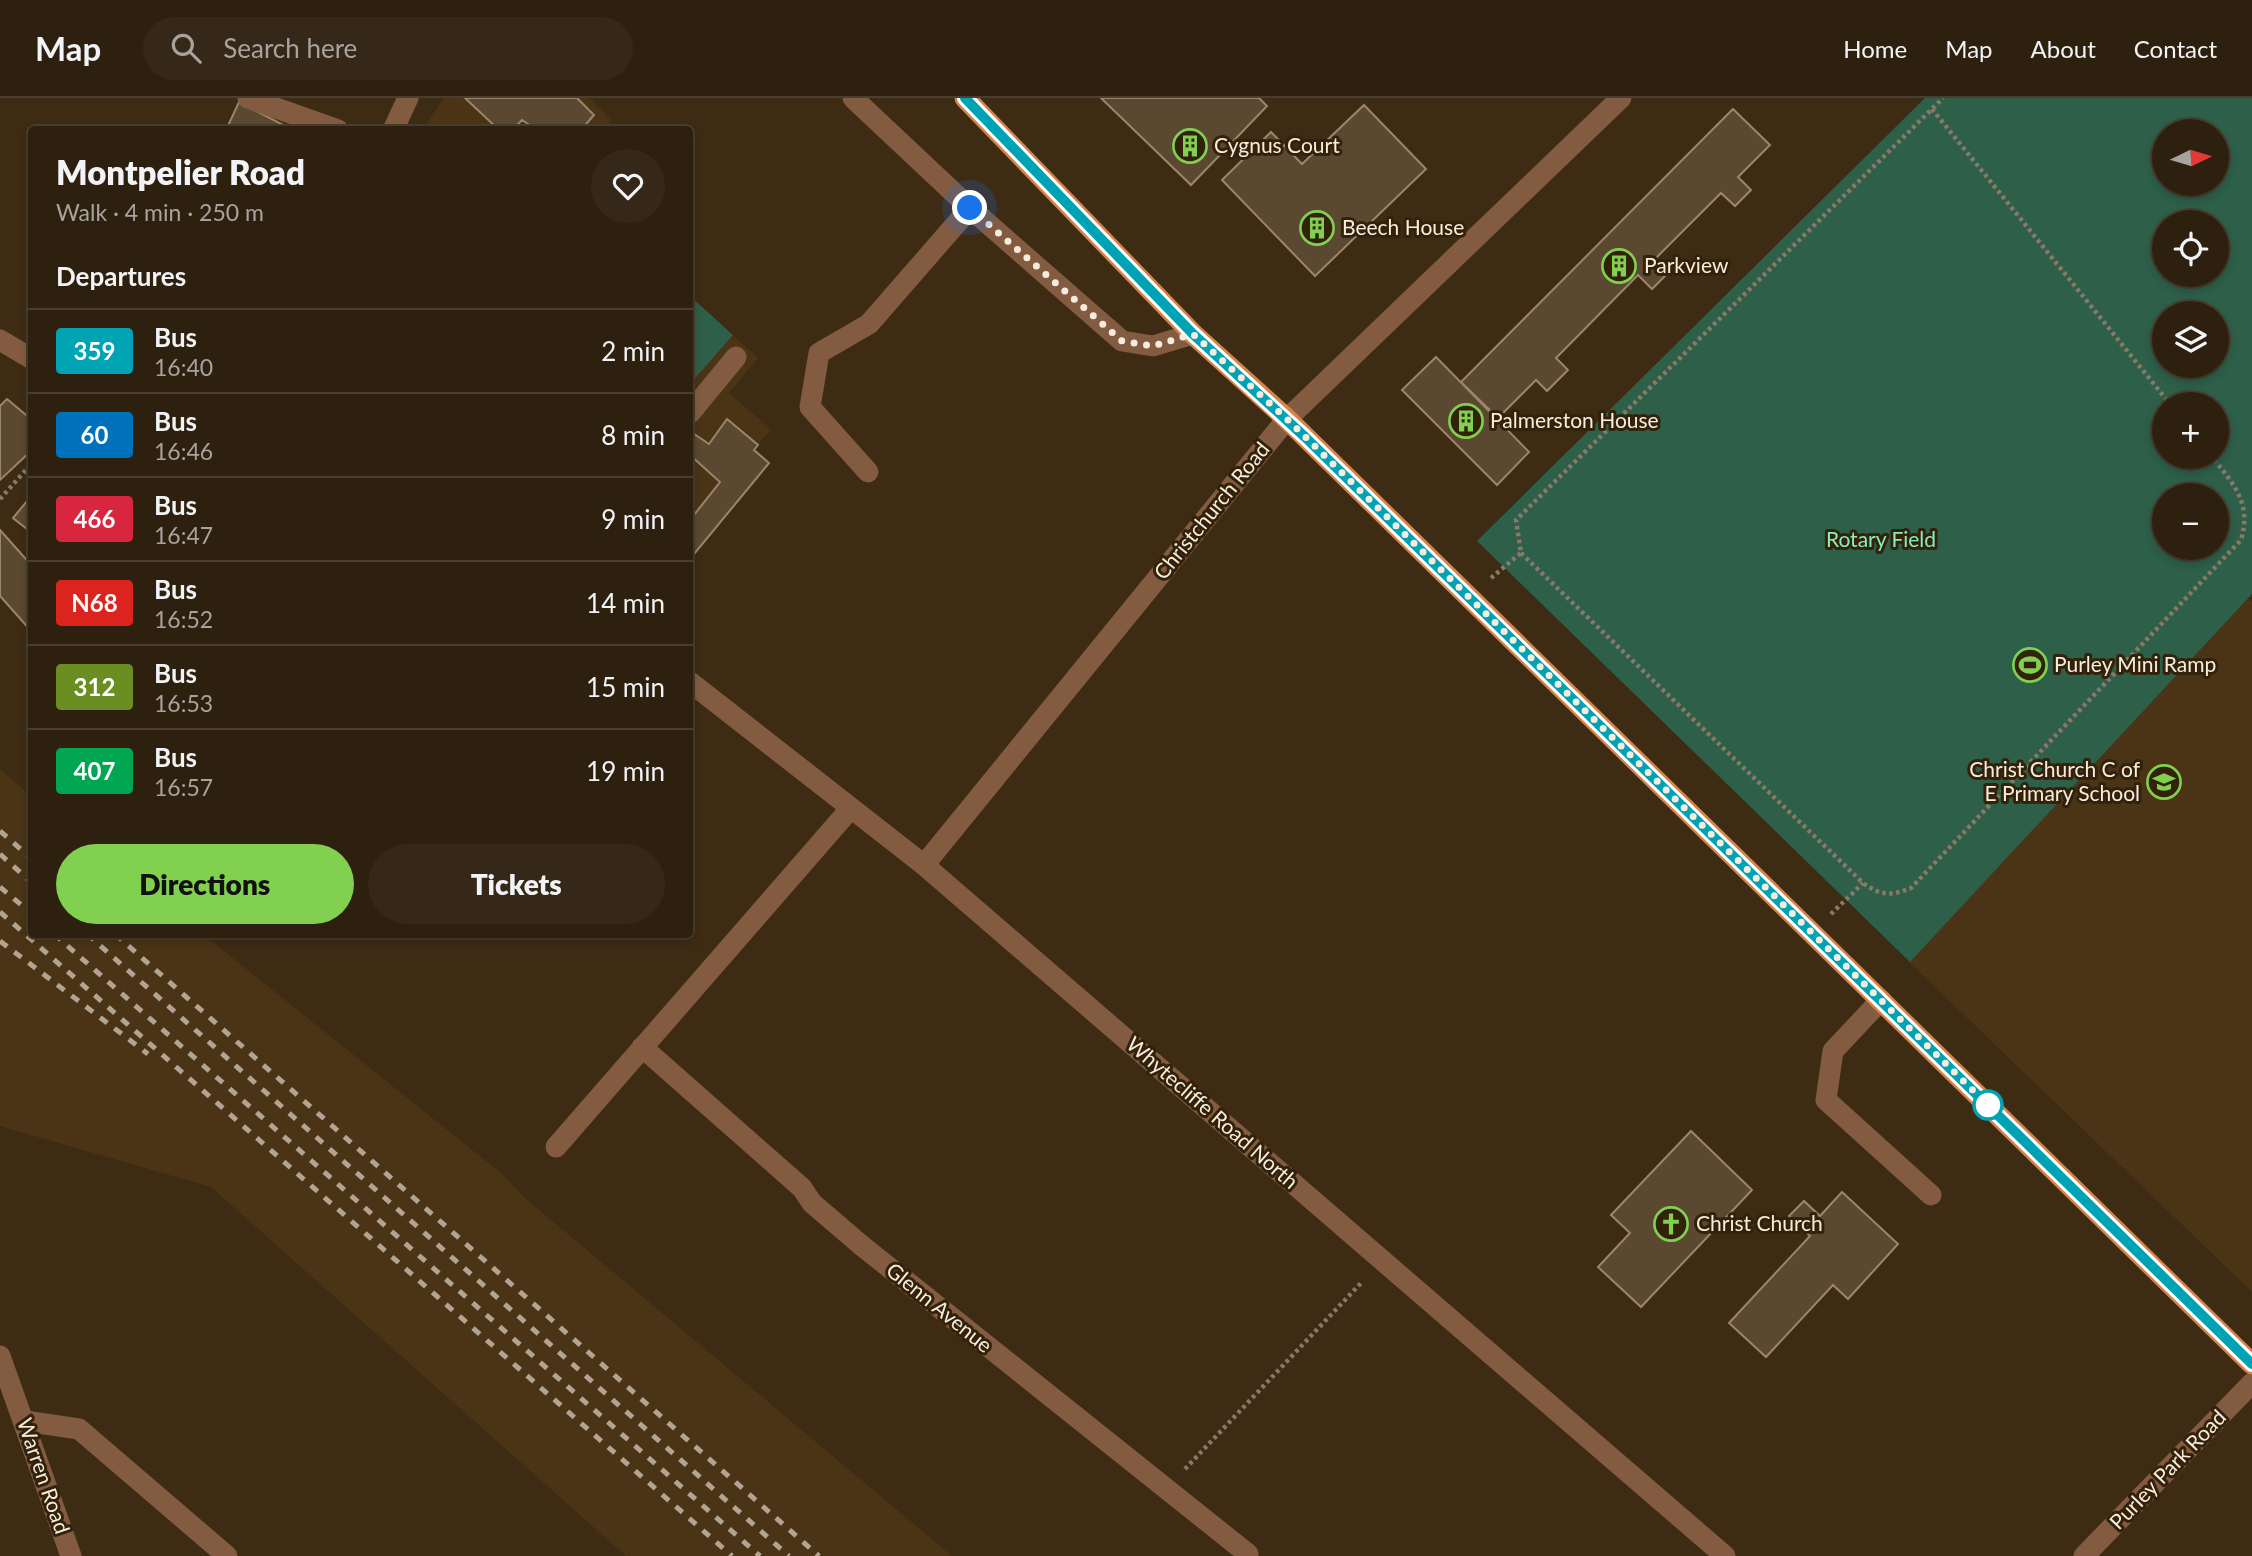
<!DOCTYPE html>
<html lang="en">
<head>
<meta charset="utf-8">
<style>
  body { margin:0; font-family:Lato,sans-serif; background:#362818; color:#f1f3f6; height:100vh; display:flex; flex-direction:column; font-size:26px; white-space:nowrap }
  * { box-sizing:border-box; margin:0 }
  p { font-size:23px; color:#a7a39e }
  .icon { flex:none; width:38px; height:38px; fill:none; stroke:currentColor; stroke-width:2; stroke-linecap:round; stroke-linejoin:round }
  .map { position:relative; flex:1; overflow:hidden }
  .panel { position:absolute; left:28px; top:28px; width:665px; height:812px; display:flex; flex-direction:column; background:#2e200f; border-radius:7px; box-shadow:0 4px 10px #0003,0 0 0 2px #493e2f }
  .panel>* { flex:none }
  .badge { padding:0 14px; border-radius:5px; font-size:24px; line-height:46px }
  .needle { width:46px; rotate:85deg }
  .tools { position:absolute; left:2152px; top:21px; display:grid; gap:14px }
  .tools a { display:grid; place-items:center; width:77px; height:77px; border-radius:50%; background:#2e200f; box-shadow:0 4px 10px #0003,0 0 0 2px #493e2f; font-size:35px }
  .you { position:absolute; width:35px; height:35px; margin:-18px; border:5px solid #fff; border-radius:50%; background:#1a73e8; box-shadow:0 0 0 10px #1a73e833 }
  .map>.badge { position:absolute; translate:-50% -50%; box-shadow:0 0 0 4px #fff }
  h2 { padding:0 28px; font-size:26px; line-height:63px }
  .round { display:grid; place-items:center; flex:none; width:74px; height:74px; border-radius:37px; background:#362818 }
  .headline { display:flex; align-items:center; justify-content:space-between; height:119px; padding:0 28px }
  h1 { font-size:33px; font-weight:800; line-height:52px }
  .action { display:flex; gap:14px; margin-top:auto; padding:14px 28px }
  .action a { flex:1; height:80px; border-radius:42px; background:#81d050; color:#111; font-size:28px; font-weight:800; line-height:80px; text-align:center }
  .action a+a { background:#362818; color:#f1f3f6 }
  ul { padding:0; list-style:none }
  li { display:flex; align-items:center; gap:21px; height:84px; padding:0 28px; border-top:2px solid #493e2f }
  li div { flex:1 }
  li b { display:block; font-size:26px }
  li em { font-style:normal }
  li .badge { min-width:77px; font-weight:700; text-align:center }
  header { display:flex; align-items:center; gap:42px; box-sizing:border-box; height:98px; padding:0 35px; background:#2e200f; border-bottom:2px solid #493e2f }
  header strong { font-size:33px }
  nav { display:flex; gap:38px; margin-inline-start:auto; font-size:24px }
  .search { width:490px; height:63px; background:#362818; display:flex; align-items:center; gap:18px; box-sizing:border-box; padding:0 24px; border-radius:38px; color:#a7a39e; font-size:26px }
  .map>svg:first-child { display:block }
  .built { fill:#4b3416 }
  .green { fill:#2d5f49; fill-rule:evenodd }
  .building { fill:#5b4830; stroke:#9b866c; stroke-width:2 }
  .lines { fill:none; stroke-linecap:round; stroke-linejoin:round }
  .path { stroke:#8a7966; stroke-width:4.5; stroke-dasharray:3.5 3.5; stroke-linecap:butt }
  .minor { stroke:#835b40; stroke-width:21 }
  .major { stroke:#d48449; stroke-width:21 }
  .rail { stroke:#b2a492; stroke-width:5; stroke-dasharray:9 9; stroke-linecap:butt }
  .line-casing { stroke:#fff; stroke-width:16 }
  .line { stroke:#00a3b4; stroke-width:10 }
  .walk { stroke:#f8ecde; stroke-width:7; stroke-dasharray:0 12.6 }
  .stop-dot { fill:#fff; stroke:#00a3b4; stroke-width:3.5 }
  .labels { text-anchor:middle; stroke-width:6; stroke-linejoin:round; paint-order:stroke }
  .poi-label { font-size:21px; fill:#f8ecde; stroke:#33220a; text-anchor:start }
  .street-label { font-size:21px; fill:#f8ecde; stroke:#33220a }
  .park-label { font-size:21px; fill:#86ecbe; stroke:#33220a }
</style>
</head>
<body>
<header>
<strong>Map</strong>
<div class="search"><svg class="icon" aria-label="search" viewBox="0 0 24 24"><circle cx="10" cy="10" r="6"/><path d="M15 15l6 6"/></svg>Search here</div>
<nav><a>Home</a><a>Map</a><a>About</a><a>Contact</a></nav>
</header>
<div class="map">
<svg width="2252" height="1458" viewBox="0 0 2252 1458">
  <rect width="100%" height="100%" fill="#3e2b14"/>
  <!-- built -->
  <path class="built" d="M 444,0 L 589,0 L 612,23 L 604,31 L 422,32 Z
    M 690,198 L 758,260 L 729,295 L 771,331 L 754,352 L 769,365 L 690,461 Z
    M 2248,500 L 2252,504 L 2252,1194 L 1909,864 Z
    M 0,671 L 31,698 L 32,836 L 204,837 L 501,1075 L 525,1100 L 952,1458 L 626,1458 L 211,1089 L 0,1028 Z"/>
  <!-- green -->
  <path class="green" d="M 1925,0 L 2252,0 L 2252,496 L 1910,864 L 1477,443 ZM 2165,33 L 2217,33 L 2217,86 L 2165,86 ZM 2165,124 L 2217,124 L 2217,177 L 2165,177 ZM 2165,215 L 2217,215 L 2217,268 L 2165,268 ZM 2165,306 L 2217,306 L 2217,359 L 2165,359 ZM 2165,397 L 2217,397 L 2217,450 L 2165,450 Z
    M 690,198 L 733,237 L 690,286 Z"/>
  <!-- building -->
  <path class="building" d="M 465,0 L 577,0 L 594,17 L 581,32 L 537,32 L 522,22 L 512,32 L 499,32 Z
    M 1101,0 L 1259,0 L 1267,8 L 1191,87 Z
    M 239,4 L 293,32 L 226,32 Z
    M 1364,7 L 1426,71 L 1315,178 L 1222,82 L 1271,34 L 1302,66 Z
    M 1733,11 L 1770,47 L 1738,79 L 1751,92 L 1735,108 L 1721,95 L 1655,161 L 1669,174 L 1652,191 L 1638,177 L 1556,260 L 1568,272 L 1547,293 L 1536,282 L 1498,320 L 1461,284 Z
    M 1436,259 L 1529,354 L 1497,387 L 1402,292 Z
    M 7,301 L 32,322 L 32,352 L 0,382 L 0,308 Z
    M 727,321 L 758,347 L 754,352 L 769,365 L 690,461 L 690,422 L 720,384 L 690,357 L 690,342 L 694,336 L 709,346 Z
    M 32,397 L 32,435 L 13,420 Z
    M 0,432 L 32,468 L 32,534 L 0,498 Z
    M 1691,1033 L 1752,1092 L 1641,1209 L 1598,1169 L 1630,1135 L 1611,1117 Z
    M 1842,1094 L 1898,1146 L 1848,1201 L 1833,1187 L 1766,1259 L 1729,1225 L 1810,1138 L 1789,1118 L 1804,1103 L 1820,1118 Z"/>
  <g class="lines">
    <!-- path -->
    <path class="path" d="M 1932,11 L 2170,306
      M 0,401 L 32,365
      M 1521,455 L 1863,785 C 1881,798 1891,798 1911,790 L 2241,442 C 2252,406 2234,386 2212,359
      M 1491,480 L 1521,455 L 1516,422 L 1943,0
      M 1831,816 L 1863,785
      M 1185,1371 L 1362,1184"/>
    <!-- minor -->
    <path class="minor" d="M 248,0 L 338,32
      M 853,0 L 970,110 L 1122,243 L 1153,248 L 1193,236
      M 393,32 L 408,0
      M 0,242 L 32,261
      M 690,315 L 736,259
      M 868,374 L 810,309 L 819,255 L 869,226 L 970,110
      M 690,584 L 924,767 L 1725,1458
      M 924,767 L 1287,321 L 1621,0
      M 1881,902 L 1833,953 L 1826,1002 L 1931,1097
      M 642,949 L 802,1090 L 812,1105 L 861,1147 L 1248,1456
      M 556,1049 L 851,710
      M 0,1258 L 71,1458
      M 25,1323 L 79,1331 L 227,1458
      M 2084,1458 L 2252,1285"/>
    <!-- major -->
    <path class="major" d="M 965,0 L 1193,236 L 1287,321 L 2252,1266"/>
    <!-- rail -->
    <path class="rail" d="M 0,733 L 32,761
      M 0,756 L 32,785
      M 0,789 L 32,816
      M 0,814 L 732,1458
      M 54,836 L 760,1458
      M 87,836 L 789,1458
      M 115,836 L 819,1458
      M 0,843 L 148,956"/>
  </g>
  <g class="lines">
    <!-- line casing -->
    <g class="line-casing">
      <path id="line" d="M 965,0 L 1193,236 L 1305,339 L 2252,1266"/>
    </g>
    <!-- line -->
    <use href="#line" class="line"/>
    <!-- walk -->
    <path class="walk" d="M 970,110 L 1122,243 L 1153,248 L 1193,236 L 1287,321 L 1988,1007"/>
  </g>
  <!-- icons -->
  <defs>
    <g id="building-ring" transform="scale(1.75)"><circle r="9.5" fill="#33220a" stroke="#81d050" stroke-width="1.5"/><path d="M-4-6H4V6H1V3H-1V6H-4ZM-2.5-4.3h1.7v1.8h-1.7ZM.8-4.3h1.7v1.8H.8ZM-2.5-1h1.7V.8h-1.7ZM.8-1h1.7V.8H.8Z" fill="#81d050"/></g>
    <g id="stadium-ring" transform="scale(1.75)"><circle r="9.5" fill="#33220a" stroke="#81d050" stroke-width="1.5"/><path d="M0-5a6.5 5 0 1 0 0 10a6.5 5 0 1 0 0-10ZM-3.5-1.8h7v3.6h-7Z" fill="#81d050"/></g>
    <g id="school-ring" transform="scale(1.75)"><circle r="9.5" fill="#33220a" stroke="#81d050" stroke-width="1.5"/><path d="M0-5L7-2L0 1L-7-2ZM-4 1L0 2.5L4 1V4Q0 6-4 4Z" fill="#81d050"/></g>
    <g id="church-ring" transform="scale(1.75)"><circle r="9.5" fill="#33220a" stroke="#81d050" stroke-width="1.5"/><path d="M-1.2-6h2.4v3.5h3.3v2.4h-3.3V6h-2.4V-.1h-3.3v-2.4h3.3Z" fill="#81d050"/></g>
  </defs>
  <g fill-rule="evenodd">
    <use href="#building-ring" x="1190" y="48"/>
    <use href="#building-ring" x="1317" y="130"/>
    <use href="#building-ring" x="1619" y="168"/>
    <use href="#building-ring" x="1466" y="323"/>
    <use href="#stadium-ring" x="2030" y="567"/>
    <use href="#school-ring" x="2164" y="684"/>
    <use href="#church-ring" x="1671" y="1126"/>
  </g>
  <!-- markers -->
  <circle class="stop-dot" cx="1988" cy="1007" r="14"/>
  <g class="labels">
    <!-- poi labels -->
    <g class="poi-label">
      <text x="1214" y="55">Cygnus Court</text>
      <text x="1342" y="137">Beech House</text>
      <text x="1644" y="175">Parkview</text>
      <text x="1490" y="330">Palmerston House</text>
      <text x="2054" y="574">Purley Mini Ramp</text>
      <text x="2140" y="679" text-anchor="end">Christ Church C of<tspan x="2140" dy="24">E Primary School</tspan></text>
      <text x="1696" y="1133">Christ Church</text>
    </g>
    <!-- street labels -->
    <g class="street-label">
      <text transform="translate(1212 413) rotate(-51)" y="7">Christchurch Road</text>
      <text transform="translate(1212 1015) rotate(41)" y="7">Whytecliffe Road North</text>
      <text transform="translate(939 1210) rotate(39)" y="7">Glenn Avenue</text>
      <text transform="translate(2168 1372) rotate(-46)" y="7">Purley Park Road</text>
      <text transform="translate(43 1378) rotate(71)" y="7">Warren Road</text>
    </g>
    <!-- park labels -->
    <g class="park-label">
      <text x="1881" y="449">Rotary Field</text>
    </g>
  </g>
</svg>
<div class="tools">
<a><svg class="needle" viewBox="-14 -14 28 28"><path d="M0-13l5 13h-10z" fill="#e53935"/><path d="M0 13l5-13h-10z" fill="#a7a39e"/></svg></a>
<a><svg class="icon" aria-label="locate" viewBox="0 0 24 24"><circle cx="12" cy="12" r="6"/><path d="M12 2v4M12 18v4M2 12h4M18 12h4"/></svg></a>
<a><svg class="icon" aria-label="layers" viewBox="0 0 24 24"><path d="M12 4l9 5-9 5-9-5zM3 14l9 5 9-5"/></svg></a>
<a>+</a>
<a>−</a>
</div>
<div class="you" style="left:970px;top:110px"></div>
<section class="panel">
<div class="headline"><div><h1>Montpelier Road</h1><p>Walk · 4 min · 250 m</p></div><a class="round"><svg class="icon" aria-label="heart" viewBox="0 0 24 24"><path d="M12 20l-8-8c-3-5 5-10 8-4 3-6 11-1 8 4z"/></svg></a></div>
<h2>Departures</h2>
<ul>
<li><span class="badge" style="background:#00a3b4;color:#fff">359</span><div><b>Bus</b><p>16:40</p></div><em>2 min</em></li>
<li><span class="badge" style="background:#0072bc;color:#fff">60</span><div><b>Bus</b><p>16:46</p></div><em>8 min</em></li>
<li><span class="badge" style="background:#d7263d;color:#fff">466</span><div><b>Bus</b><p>16:47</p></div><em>9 min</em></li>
<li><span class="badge" style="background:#dc241f;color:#fff">N68</span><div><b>Bus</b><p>16:52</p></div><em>14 min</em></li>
<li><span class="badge" style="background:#6b8e23;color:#fff">312</span><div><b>Bus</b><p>16:53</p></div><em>15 min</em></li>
<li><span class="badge" style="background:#00a651;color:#fff">407</span><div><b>Bus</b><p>16:57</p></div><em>19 min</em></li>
</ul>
<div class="action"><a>Directions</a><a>Tickets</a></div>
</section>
</div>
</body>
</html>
